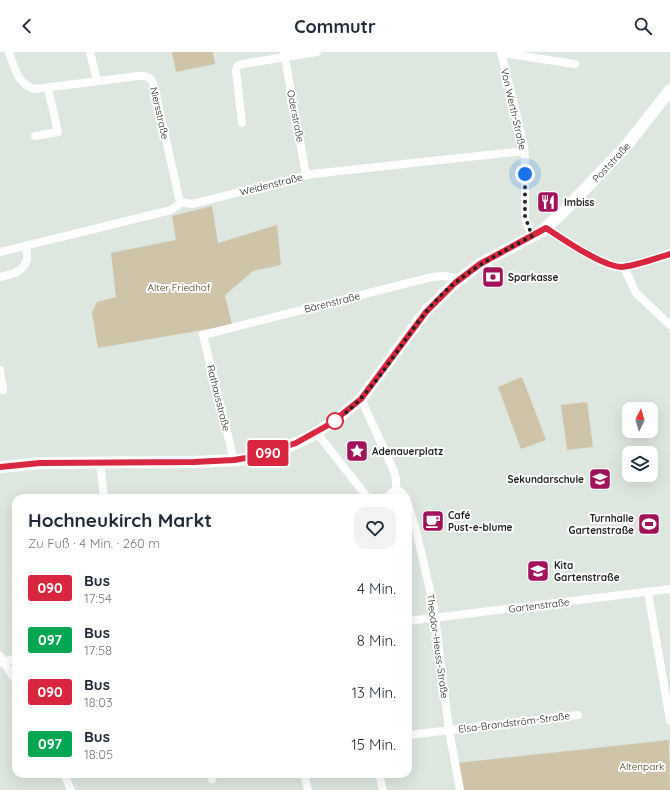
<!DOCTYPE html>
<html lang="de">
<head>
<meta charset="utf-8">
<style>
  body { margin:0; font-family:Quicksand,sans-serif; background:#f2f2f3; color:#1f2937; height:100vh; display:flex; flex-direction:column; font-size:15px; white-space:nowrap }
  * { box-sizing:border-box; margin:0 }
  p { font-size:13px; color:#747a83 }
  .icon { flex:none; width:22px; height:22px; fill:none; stroke:currentColor; stroke-width:2; stroke-linecap:round; stroke-linejoin:round }
  .map { position:relative; flex:1; overflow:hidden }
  .details { position:absolute; left:12px; top:442px; width:400px; height:284px; display:flex; flex-direction:column; background:#fff; border-radius:12px; box-shadow:0 4px 16px #0002 }
  .details>* { flex:none }
  .badge { padding:0 8px; border-radius:3px; font-size:14px; line-height:26px }
  .needle { width:26px; rotate:5deg }
  .controls { position:absolute; left:622px; top:350px; display:grid; gap:8px }
  .controls a { display:grid; place-items:center; width:36px; height:36px; border-radius:8px; background:#fff; box-shadow:0 4px 16px #0002; font-size:20px }
  .you { position:absolute; width:20px; height:20px; margin:-10px; border:3px solid #fff; border-radius:50%; background:#1a73e8; box-shadow:0 0 0 6px #1a73e833 }
  .map>.badge { position:absolute; translate:-50% -50%; box-shadow:0 0 0 2px #fff }
  .round { display:grid; place-items:center; flex:none; width:42px; height:42px; border-radius:12px; background:#f2f2f3 }
  .headline { display:flex; align-items:center; justify-content:space-between; height:68px; padding:0 16px }
  h1 { font-size:19px; font-weight:700; line-height:30px }
  ul { padding:0; list-style:none }
  li { display:flex; align-items:center; gap:12px; height:52px; padding:0 16px }
  li div { flex:1 }
  li b { display:block; font-size:15px }
  li em { font-style:normal }
  li .badge { min-width:44px; font-weight:700; text-align:center }
  header { display:flex; justify-content:space-between; align-items:center; height:52px; padding:0 16px; background:#fff; font-size:18px; font-weight:700 }
  .map>svg:first-child { display:block }
  .green { fill:#cfc4a8 }
  .lines { fill:none; stroke-linecap:round; stroke-linejoin:round }
  .street { stroke:#fff; stroke-width:8 }
  .secondary { stroke:#fff; stroke-width:12 }
  .line-casing { stroke:#fff; stroke-width:9 }
  .line { stroke:#d7263d; stroke-width:6 }
  .walk { stroke:#212422; stroke-width:4; stroke-dasharray:0 7.2 }
  .stop-dot { fill:#fff; stroke:#d7263d; stroke-width:2 }
  .labels { text-anchor:middle; stroke-width:4; stroke-linejoin:round; paint-order:stroke }
  .street-label { font-size:10px; fill:#212422; stroke:#fff }
  .poi-label { font-size:10px; font-weight:bold; fill:#212422; stroke:#fff; text-anchor:start }
  .park-label { font-size:10px; fill:#493a10; stroke:#fff }
</style>
</head>
<body>
<header><svg class="icon" aria-label="back" viewBox="0 0 24 24"><path d="M15 5l-7 7 7 7"/></svg>Commutr<svg class="icon" aria-label="search" viewBox="0 0 24 24"><circle cx="10" cy="10" r="6"/><path d="M15 15l6 6"/></svg></header>
<div class="map">
<svg width="670" height="738" viewBox="0 0 670 738">
  <rect width="100%" height="100%" fill="#dde6df"/>
  <!-- green -->
  <path class="green" d="M 172,0 L 213,0 L 215,12 L 176,20 Z
    M 212,154 L 218,191 L 277,173 L 281,213 L 253,219 L 225,243 L 232,273 L 98,296 L 92,261 L 97,250 L 116,245 L 111,201 L 176,188 L 172,164 Z
    M 522,325 L 546,388 L 521,397 L 498,335 Z
    M 587,350 L 593,395 L 567,398 L 561,353 Z
    M 669,688 L 670,738 L 464,738 L 458,711 Z"/>
  <g class="lines">
    <!-- street -->
    <path class="street" d="M 9,0 C 14,15 18,33 35,37 L 138,24 C 147,23 152,26 154,34 L 180,150
      M 90,0 L 97,29
      M 284,0 L 306,123
      M 501,0 L 524,94 L 525,108 L 525,167 L 532,184
      M 502,1 L 575,12
      M 242,71 L 236,19 L 237,14 L 242,12 L 317,0
      M 35,84 L 58,80 L 48,36
      M 180,150 L 192,152 L 312,122 L 524,99
      M 546,176 C 563,187 603,215 622,215 C 635,214 657,205 670,202
      M 0,200 L 171,158 L 177,154 L 180,150
      M 624,215 L 636,241 L 670,273
      M 0,225 C 10,223 24,220 27,207 C 28,203 26,198 26,194
      M 0,318 L 3,338
      M 361,347 L 394,419 L 396,427 L 396,437
      M 316,380 L 368,446
      M 234,408 L 203,283 L 432,225 L 444,224 L 460,226
      M 100,410 L 104,446
      M 396,437 L 402,441 L 406,446
      M 386,446 L 396,437
      M 408,452 L 416,478 L 434,556 L 449,678 L 460,738
      M 648,540 L 670,668
      M 408,569 L 670,537
      M 0,604 L 16,629
      M 0,611 L 16,606
      M 408,683 L 578,663
      M 64,722 L 71,738
      M 304,722 L 308,738
      M 379,722 L 383,738
      M 212,727 L 214,722"/>
    <!-- secondary -->
    <path class="secondary" d="M 0,415 L 40,411 L 193,410 L 239,408 L 270,401 L 290,394 L 309,385 L 337,367 L 361,347 L 426,259 L 455,231 L 480,212 L 542,179 L 561,162 L 627,93 L 670,38"/>
  </g>
  <g class="lines">
    <!-- line casing -->
    <g class="line-casing">
      <path id="line" d="M 0,415 L 40,411 L 194,410 L 234,408 L 258,404 L 296,391 L 330,372 L 361,347 L 426,260 L 455,231 L 480,212 L 546,176 C 563,187 603,215 622,215 C 635,214 657,206 670,202"/>
    </g>
    <!-- line -->
    <use href="#line" class="line"/>
    <!-- walk -->
    <path class="walk" d="M 335,369 C 372,344 397,296 426,260 C 456,223 491,206 532,184 L 525,164 L 525,122"/>
  </g>
  <!-- icons -->
  <defs>
    <g id="restaurant-square" transform="scale(1.15)"><rect x="-9" y="-9" width="18" height="18" rx="4" fill="#a1125b" stroke="#fff"/><path d="M-5-6h1v4h1v-4h1v4h1v-4h1v5L-1.5 .5V6h-2V.5L-5-1ZM5-6V6H3V1.5H1.5Q1.5-4 5-6Z" fill="#fff"/></g>
    <g id="bank-square" transform="scale(1.15)"><rect x="-9" y="-9" width="18" height="18" rx="4" fill="#a1125b" stroke="#fff"/><path d="M-6-4H6V4H-6ZM0-2.3a2.3 2.3 0 1 0 0 4.6a2.3 2.3 0 1 0 0-4.6Z" fill="#fff"/></g>
    <g id="sight-square" transform="scale(1.15)"><rect x="-9" y="-9" width="18" height="18" rx="4" fill="#a1125b" stroke="#fff"/><path d="M0-6L1.8-2.2L6-1.7L2.9 1.2L3.7 5.4L0 3.3L-3.7 5.4L-2.9 1.2L-6-1.7L-1.8-2.2Z" fill="#fff"/></g>
    <g id="school-square" transform="scale(1.15)"><rect x="-9" y="-9" width="18" height="18" rx="4" fill="#a1125b" stroke="#fff"/><path d="M0-5L7-2L0 1L-7-2ZM-4 1L0 2.5L4 1V4Q0 6-4 4Z" fill="#fff"/></g>
    <g id="cafe-square" transform="scale(1.15)"><rect x="-9" y="-9" width="18" height="18" rx="4" fill="#a1125b" stroke="#fff"/><path d="M-5.5-4.5H6V0H3Q3 3.5 0 3.5H-2.5Q-5.5 3.5-5.5 0ZM3-3.2v2h1.7v-2ZM-6 4.5H4V6H-6Z" fill="#fff"/></g>
    <g id="stadium-square" transform="scale(1.15)"><rect x="-9" y="-9" width="18" height="18" rx="4" fill="#a1125b" stroke="#fff"/><path d="M0-5a6.5 5 0 1 0 0 10a6.5 5 0 1 0 0-10ZM-3.5-1.8h7v3.6h-7Z" fill="#fff"/></g>
  </defs>
  <g fill-rule="evenodd">
    <use href="#restaurant-square" x="548" y="150"/>
    <use href="#bank-square" x="493" y="225"/>
    <use href="#sight-square" x="357" y="399"/>
    <use href="#school-square" x="600" y="427"/>
    <use href="#cafe-square" x="433" y="469"/>
    <use href="#stadium-square" x="649" y="472"/>
    <use href="#school-square" x="538" y="519"/>
  </g>
  <!-- markers -->
  <circle class="stop-dot" cx="335" cy="369" r="8"/>
  <g class="labels">
    <!-- street labels -->
    <g class="street-label">
      <text transform="translate(514 57) rotate(77)" y="4">Von Werth-Straße</text>
      <text transform="translate(160 61) rotate(77)" y="4">Niersstraße</text>
      <text transform="translate(296 64) rotate(79)" y="4">Oderstraße</text>
      <text transform="translate(611 110) rotate(-47)" y="4">Poststraße</text>
      <text transform="translate(271 132) rotate(-14)" y="4">Weidenstraße</text>
      <text transform="translate(332 250) rotate(-14)" y="4">Bärenstraße</text>
      <text transform="translate(219 346) rotate(76)" y="4">Rathausstraße</text>
      <text transform="translate(539 553) rotate(-7)" y="4">Gartenstraße</text>
      <text transform="translate(438 594) rotate(82)" y="4">Theodor-Heuss-Straße</text>
      <text transform="translate(514 670) rotate(-7)" y="4">Elsa-Brandström-Straße</text>
    </g>
    <!-- poi labels -->
    <g class="poi-label">
      <text x="564" y="154">Imbiss</text>
      <text x="508" y="229">Sparkasse</text>
      <text x="372" y="403">Adenauerplatz</text>
      <text x="584" y="431" text-anchor="end">Sekundarschule</text>
      <text x="448" y="467">Café<tspan x="448" dy="12">Pust-e-blume</tspan></text>
      <text x="634" y="470" text-anchor="end">Turnhalle<tspan x="634" dy="12">Gartenstraße</tspan></text>
      <text x="554" y="517">Kita<tspan x="554" dy="12">Gartenstraße</tspan></text>
    </g>
    <!-- park labels -->
    <g class="park-label">
      <text x="179" y="239">Alter Friedhof</text>
      <text x="642" y="718">Altenpark</text>
    </g>
  </g>
</svg>
<div class="controls">
<a><svg class="needle" viewBox="-14 -14 28 28"><path d="M0-13l5 13h-10z" fill="#e53935"/><path d="M0 13l5-13h-10z" fill="#747a83"/></svg></a>
<a><svg class="icon" aria-label="layers" viewBox="0 0 24 24"><path d="M12 4l9 5-9 5-9-5zM3 14l9 5 9-5"/></svg></a>
</div>
<div class="you" style="left:525px;top:122px"></div>
<b class="badge" style="left:268px;top:401px;background:#d7263d;color:#fff">090</b>
<section class="details">
<div class="headline"><div><h1>Hochneukirch Markt</h1><p>Zu Fuß · 4 Min. · 260 m</p></div><a class="round"><svg class="icon" aria-label="heart" viewBox="0 0 24 24"><path d="M12 20l-8-8c-3-5 5-10 8-4 3-6 11-1 8 4z"/></svg></a></div>
<ul>
<li><span class="badge" style="background:#d7263d;color:#fff">090</span><div><b>Bus</b><p>17:54</p></div><em>4 Min.</em></li>
<li><span class="badge" style="background:#00a651;color:#fff">097</span><div><b>Bus</b><p>17:58</p></div><em>8 Min.</em></li>
<li><span class="badge" style="background:#d7263d;color:#fff">090</span><div><b>Bus</b><p>18:03</p></div><em>13 Min.</em></li>
<li><span class="badge" style="background:#00a651;color:#fff">097</span><div><b>Bus</b><p>18:05</p></div><em>15 Min.</em></li>
</ul>
</section>
</div>
</body>
</html>
